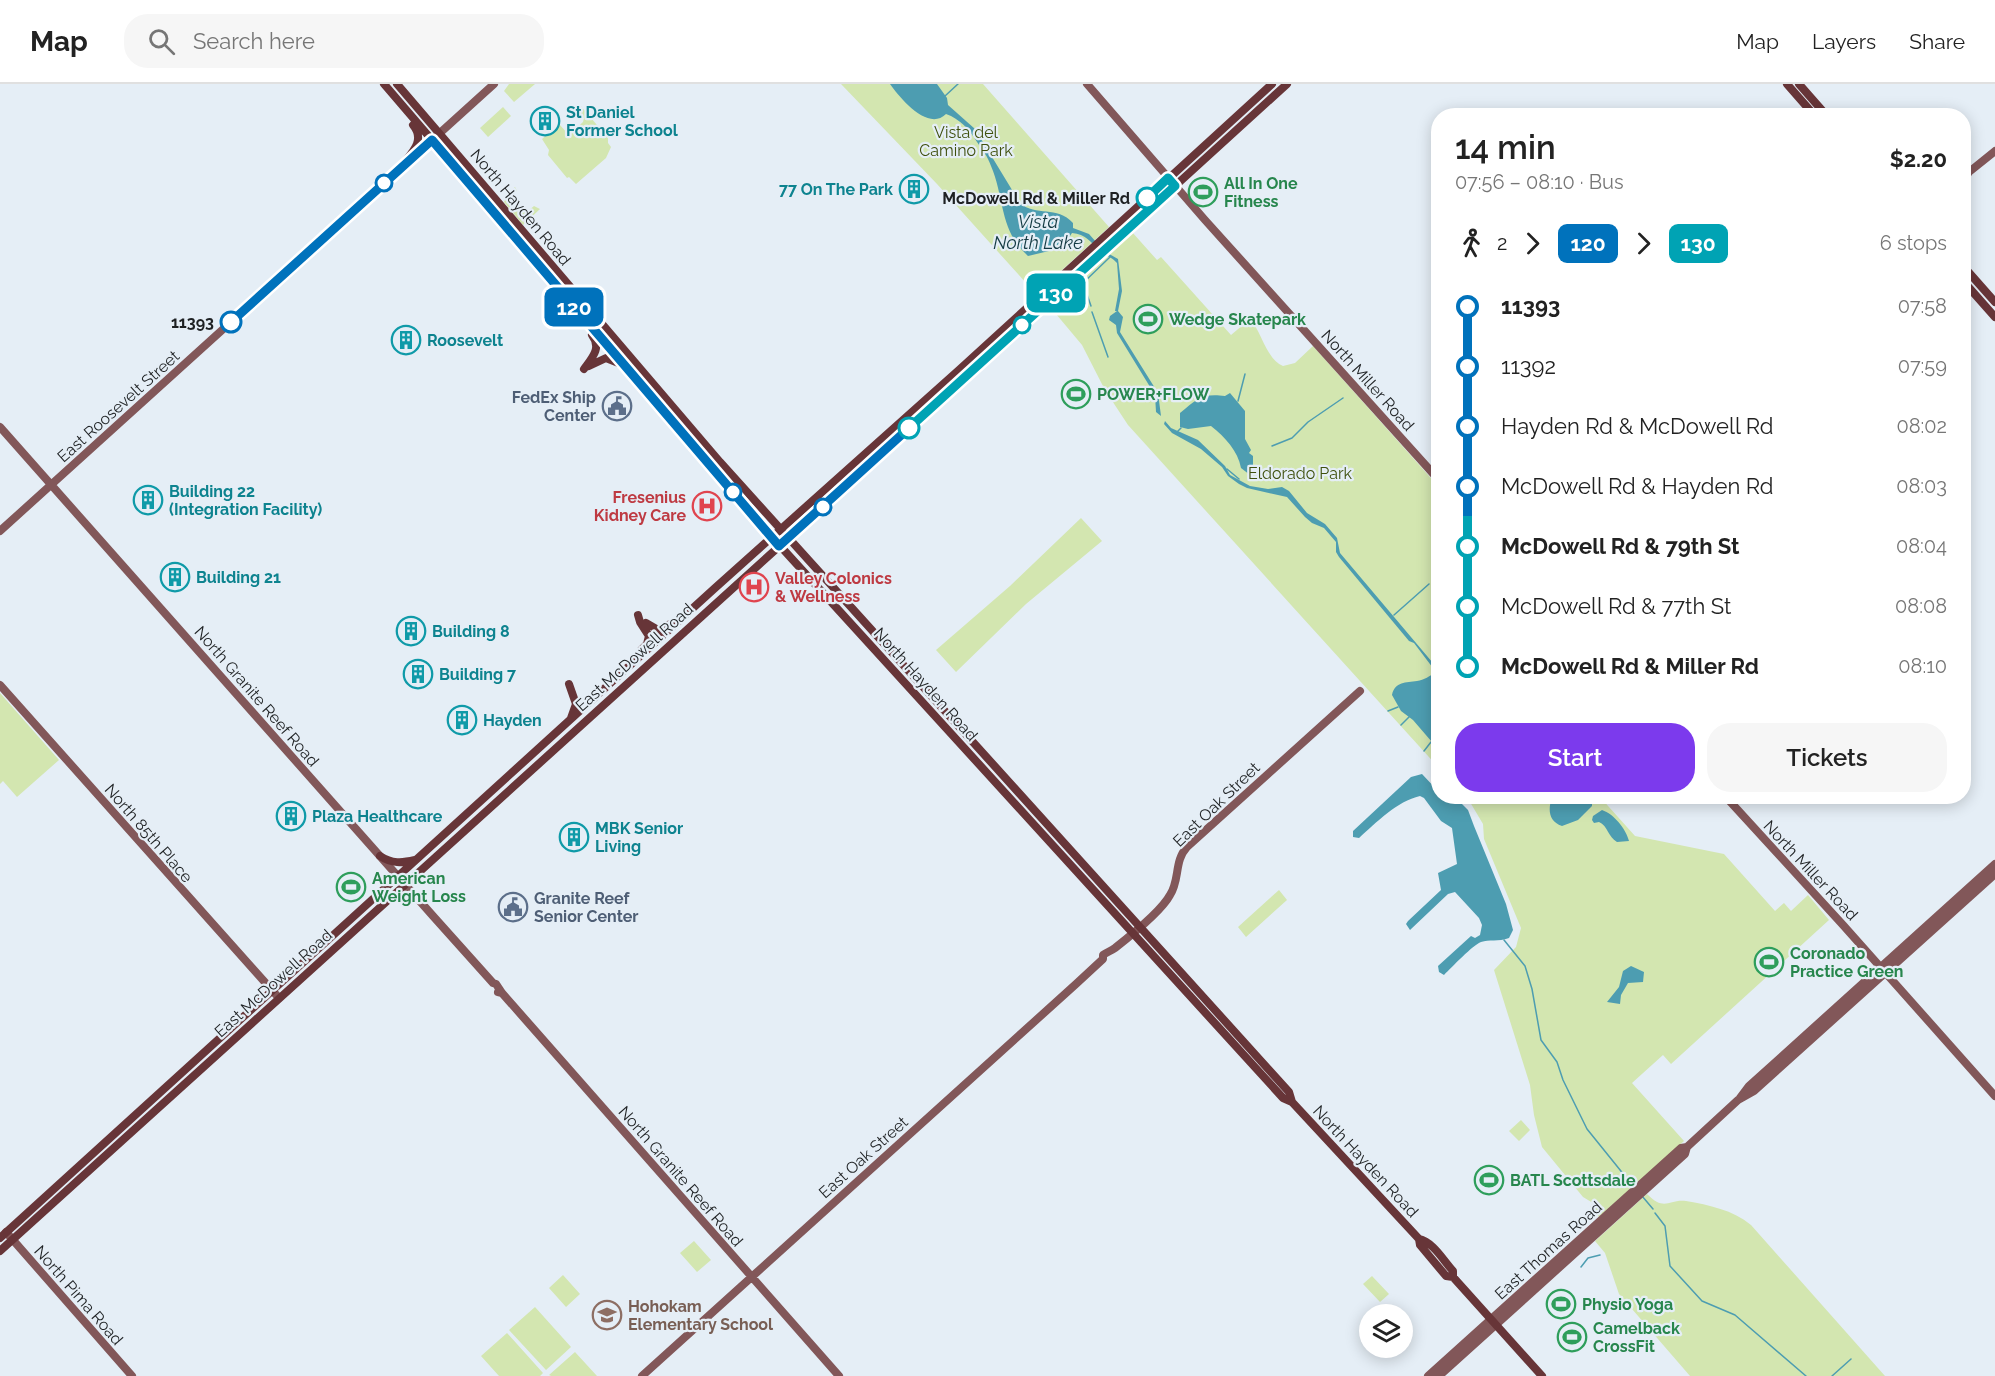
<!DOCTYPE html>
<html lang="en">
<head>
<meta charset="utf-8">
<style>
  body { margin:0; font-family:Raleway,sans-serif; background:#f6f6f6; color:#222; height:100vh; display:flex; flex-direction:column; font-size:22px; white-space:nowrap }
  * { box-sizing:border-box; margin:0 }
  p { font-size:20px; color:#767676 }
  .icon { flex:none; width:33px; height:33px; fill:none; stroke:currentColor; stroke-width:2; stroke-linecap:round; stroke-linejoin:round }
  .map { position:relative; flex:1; overflow:hidden }
  .side { position:absolute; left:1431px; top:24px; width:540px; height:696px; display:flex; flex-direction:column; background:#fff; border-radius:24px; box-shadow:0 3px 15px #0003 }
  .side>* { flex:none }
  .badge { padding:0 12px; border-radius:9px; font-size:21px; line-height:39px }
  .buttons { position:absolute; left:1359px; top:1220px; display:grid; gap:12px }
  .buttons a { display:grid; place-items:center; width:54px; height:54px; border-radius:50%; background:#fff; box-shadow:0 3px 15px #0003; font-size:30px }
  .map>.badge { position:absolute; translate:-50% -50%; box-shadow:0 0 0 3px #fff }
  .legs { display:flex; align-items:center; gap:9px; height:66px; padding:0 24px; font-size:20px }
  .legs p { margin-inline-start:auto }
  .headline { display:flex; align-items:center; justify-content:space-between; height:102px; padding:0 24px }
  h1 { font-size:33px; font-weight:600; line-height:45px }
  .action { display:flex; gap:12px; margin-top:auto; padding:12px 24px }
  .action a { flex:1; height:69px; border-radius:24px; background:#7c3aed; color:#fff; font-size:24px; font-weight:600; line-height:69px; text-align:center }
  .action a+a { background:#f6f6f6; color:#222 }
  ul { padding:0 24px; list-style:none }
  li { display:flex; align-items:center; gap:21px; height:60px; font-size:22px }
  li i { display:grid; place-items:center; width:9px; height:100%; margin:0 8px; background:currentColor }
  li i::after { content:''; width:15px; height:15px; margin:-8px; border:4px solid; border-radius:50%; background:#fff }
  li p { margin-inline-start:auto }
  li:first-child i { background:linear-gradient(#0000 50%,currentColor 0) }
  li:last-child i { background:linear-gradient(currentColor 50%,#0000 0) }
  header { display:flex; align-items:center; gap:36px; box-sizing:border-box; height:84px; padding:0 30px; background:#fff; border-bottom:2px solid #e0e0e0 }
  header strong { font-size:28px }
  nav { display:flex; gap:33px; margin-inline-start:auto; font-size:21px }
  .search { width:420px; height:54px; background:#f6f6f6; display:flex; align-items:center; gap:15px; box-sizing:border-box; padding:0 21px; border-radius:24px; color:#767676; font-size:22px }
  .map>svg:first-child { display:block }
  .green { fill:#d3e6b0 }
  .water { fill:#4d9db1 }
  .lines { fill:none; stroke-linecap:round; stroke-linejoin:round }
  .stream { stroke:#4d9db1; stroke-width:1.5 }
  .secondary { stroke:#825759; stroke-width:8 }
  .primary { stroke:#673538; stroke-width:8 }
  .line-1-casing { stroke:#fff; stroke-width:14 }
  .line-2-casing { stroke:#fff; stroke-width:14 }
  .line-1 { stroke:#0072bc; stroke-width:9 }
  .line-2 { stroke:#00a3b4; stroke-width:9 }
  .stop-1-dot { fill:#fff; stroke:#0072bc; stroke-width:3 }
  .stop-2-dot { fill:#fff; stroke:#00a3b4; stroke-width:3 }
  .labels { text-anchor:middle; stroke-width:4.5; stroke-linejoin:round; paint-order:stroke }
  .culture-label { font-size:16px; font-weight:bold; fill:#0d838f; stroke:#e5eef6; text-anchor:start }
  .park-label { font-size:16px; fill:#3f500d; stroke:#e5eef6 }
  .leisure-label { font-size:16px; font-weight:bold; fill:#27864d; stroke:#e5eef6; text-anchor:start }
  .stop-label { font-size:16px; font-weight:bold; fill:#1e2123; stroke:#e5eef6; text-anchor:end }
  .street-label { font-size:16px; fill:#1e2123; stroke:#e5eef6 }
  .service-label { font-size:16px; font-weight:bold; fill:#4e5e75; stroke:#e5eef6; text-anchor:end }
  .health-label { font-size:16px; font-weight:bold; fill:#be3a42; stroke:#e5eef6; text-anchor:end }
  .education-label { font-size:16px; font-weight:bold; fill:#785e54; stroke:#e5eef6; text-anchor:start }
  .water-label { font-size:18px; font-style:italic; fill:#153b44; stroke:#e5eef6 }
</style>
</head>
<body>
<header>
<strong>Map</strong>
<div class="search"><svg class="icon" aria-label="search" viewBox="0 0 24 24"><circle cx="10" cy="10" r="6"/><path d="M15 15l6 6"/></svg>Search here</div>
<nav><a>Map</a><a>Layers</a><a>Share</a></nav>
</header>
<div class="map">
<svg width="1995" height="1292" viewBox="0 0 1995 1292">
  <rect width="100%" height="100%" fill="#e5eef6"/>
  <!-- green -->
  <path class="green" d="M 509,0 L 535,0 L 514,18 L 504,7 Z
    M 841,0 L 983,0 L 1109,143 L 1038,208 L 1035,209 L 937,100 Z
    M 580,21 L 608,54 L 608,59 L 611,63 L 606,74 L 576,100 L 569,93 L 567,94 L 548,71 L 549,66 L 542,55 L 559,40 L 569,51 L 583,38 L 584,34 L 575,27 Z
    M 503,23 L 511,32 L 488,53 L 480,44 Z
    M 515,103 L 517,107 L 512,111 L 516,115 L 520,128 L 528,127 L 534,122 L 540,125 L 523,141 L 504,118 L 508,110 Z
    M 1132,148 L 1157,176 L 1161,173 L 1231,251 L 1250,235 C 1262,248 1266,275 1283,282 L 1295,279 L 1313,262 L 1438,402 L 1438,683 L 1128,341 L 1105,306 L 1082,261 L 1051,224 L 1051,221 Z
    M 1081,434 L 1102,457 L 1026,520 L 956,588 L 936,566 L 1010,502 Z
    M 0,609 L 59,676 L 17,713 L 3,697 L 0,700 Z
    M 1467,713 L 1600,713 L 1635,752 L 1724,770 L 1775,827 L 1784,819 L 1791,827 L 1808,811 L 1829,836 L 1671,980 L 1663,971 L 1632,999 L 1684,1057 L 1599,1133 L 1590,1123 L 1593,1119 L 1583,1113 L 1542,1063 L 1534,1031 L 1530,1001 L 1494,886 L 1516,863 L 1521,844 L 1484,755 L 1483,740 Z
    M 1279,806 L 1287,816 L 1246,853 L 1238,843 Z
    M 1521,1036 L 1530,1046 L 1519,1057 L 1509,1047 Z
    M 1647,1110 C 1665,1128 1668,1115 1686,1117 C 1709,1121 1733,1126 1751,1141 L 1885,1292 L 1690,1292 L 1619,1210 L 1605,1169 L 1595,1157 Z
    M 694,1157 L 711,1176 L 697,1188 L 680,1169 Z
    M 563,1191 L 580,1210 L 566,1223 L 549,1204 Z
    M 1372,1192 L 1389,1210 L 1380,1218 L 1363,1200 Z
    M 535,1223 L 571,1263 L 546,1286 L 509,1246 Z
    M 507,1249 L 543,1289 L 540,1292 L 499,1292 L 481,1272 Z
    M 575,1268 L 597,1292 L 551,1292 L 549,1291 Z"/>
  <!-- water -->
  <path class="water" d="M 890,0 L 937,0 L 947,14 L 948,21 L 975,45 L 1020,119 C 1036,133 1057,121 1073,139 L 1073,144 L 1089,150 L 1104,167 L 1118,175 L 1122,207 L 1118,227 L 1123,233 L 1120,248 L 1158,309 L 1161,332 L 1156,328 L 1155,311 L 1117,249 L 1116,241 L 1109,236 L 1110,232 L 1117,227 L 1115,227 L 1119,205 L 1117,179 C 1112,173 1105,172 1100,167 C 1090,158 1086,150 1072,149 L 1070,152 L 1049,167 L 1028,172 C 999,146 1005,115 991,82 C 988,73 982,65 977,58 C 969,45 960,35 946,30 C 928,48 900,14 890,0 Z
    M 1230,309 L 1245,327 L 1245,355 L 1251,366 L 1249,369 L 1253,372 L 1253,390 L 1250,391 L 1241,384 C 1238,367 1225,353 1211,342 L 1188,345 L 1180,343 L 1180,329 C 1197,315 1202,309 1225,312 Z
    M 1165,337 L 1171,344 L 1198,356 L 1225,382 L 1230,391 L 1250,402 L 1268,405 L 1282,403 L 1289,407 L 1307,429 L 1325,440 L 1337,454 L 1340,469 L 1438,585 L 1438,665 L 1413,636 L 1401,627 L 1392,611 C 1395,597 1406,599 1417,597 C 1424,596 1430,592 1436,588 L 1414,559 L 1409,557 L 1339,473 L 1336,468 L 1336,458 L 1324,444 L 1312,439 L 1305,433 L 1287,413 L 1247,404 L 1239,400 L 1228,392 L 1222,383 L 1201,365 L 1172,349 L 1164,340 Z
    M 1422,690 L 1438,707 L 1438,712 L 1460,713 L 1460,718 L 1468,726 L 1474,742 L 1506,820 L 1513,846 L 1509,854 C 1498,858 1489,855 1481,858 C 1473,861 1452,883 1444,891 L 1439,888 L 1438,882 L 1471,852 L 1475,854 L 1480,851 L 1482,841 L 1479,834 L 1455,808 L 1448,810 L 1410,846 L 1406,840 L 1408,837 L 1441,806 L 1438,789 L 1457,780 L 1452,744 L 1441,737 L 1424,714 L 1420,712 C 1397,717 1376,739 1359,754 L 1353,753 L 1353,747 L 1411,693 Z
    M 1592,712 L 1592,722 L 1578,736 L 1562,742 C 1548,737 1548,725 1552,713 Z
    M 1602,726 C 1614,730 1626,745 1629,757 L 1617,758 C 1608,753 1608,742 1599,738 L 1594,739 L 1592,736 L 1593,732 Z
    M 1631,882 L 1644,888 L 1643,898 L 1628,899 L 1621,911 L 1620,920 L 1607,918 L 1619,903 L 1623,887 Z"/>
  <g class="lines">
    <!-- stream -->
    <path class="stream" d="M 945,12 L 958,0
      M 1091,222 L 1083,199 L 1110,173
      M 1092,228 L 1108,273
      M 1238,317 L 1245,290
      M 1177,348 L 1181,344
      M 1272,362 L 1292,354 L 1308,338 L 1343,314
      M 1227,385 L 1239,395
      M 1394,531 L 1429,500
      M 1388,627 L 1398,623
      M 1401,641 L 1409,633
      M 1424,667 L 1431,658
      M 1504,856 L 1525,882 L 1532,905 L 1541,956 L 1557,978 L 1563,996 L 1587,1045 L 1633,1102
      M 1642,1112 L 1653,1125
      M 1655,1129 L 1665,1142 L 1670,1182 L 1702,1217 L 1735,1231 L 1806,1292
      M 1581,1183 L 1588,1174 L 1600,1171
      M 1832,1292 L 1851,1275"/>
    <!-- secondary -->
    <path class="secondary" d="M 1087,0 L 1205,136 L 1438,395
      M 1964,96 L 1969,88 L 1995,67
      M 0,343 L 433,832 L 493,899 L 496,900 L 502,909
      M 0,447 L 494,0
      M 0,601 L 279,914
      M 1725,712 L 1843,841 L 1995,1012
      M 498,908 L 502,909 L 839,1292
      M 1740,1014 L 1749,1002 L 1995,780
      M 6,1148 L 132,1292
      M 642,1292 L 1076,900 L 1103,875 L 1103,871 C 1107,868 1111,867 1115,864 C 1129,853 1162,826 1170,811 C 1180,796 1174,777 1187,763 L 1360,607
      M 1428,1292 L 1681,1064 L 1687,1063 L 1738,1016 L 1754,1007 L 1995,790
      M 1439,1292 L 1685,1070 L 1687,1063"/>
    <!-- primary -->
    <path class="primary" d="M 384,0 L 772,453 L 1283,1014 L 1292,1018 L 1419,1155 L 1420,1161 L 1446,1192 L 1453,1193 L 1542,1292
      M 397,0 L 720,378 L 1289,1008 L 1292,1018
      M 1787,0 L 1815,32
      M 1799,0 L 1827,32
      M 399,85 C 409,71 427,58 413,41
      M 1964,183 L 1995,218
      M 1964,198 L 1995,233
      M 589,282 L 606,274 L 621,280
      M 584,285 C 592,274 602,264 592,251
      M 638,531 L 640,538 L 649,552 L 647,560 L 641,566
      M 646,539 L 658,546 L 670,540
      M 569,600 L 576,620 L 571,634
      M 380,772 C 392,780 402,779 415,776
      M 0,1154 L 715,504 L 959,286 L 1272,0
      M 1419,1155 C 1433,1158 1443,1176 1453,1187 L 1453,1193
      M 0,1167 L 794,449 L 1287,0"/>
  </g>
  <g class="lines">
    <!-- line-1 casing -->
    <g class="line-1-casing">
      <path id="line-1" d="M 231,238 L 432,56 L 779,462 L 909,344"/>
    </g>
    <!-- line-2 casing -->
    <g class="line-2-casing">
      <path id="line-2" d="M 909,344 L 1175,102 L 1168,94 L 1147,114"/>
    </g>
    <!-- line-1 -->
    <use href="#line-1" class="line-1"/>
    <!-- line-2 -->
    <use href="#line-2" class="line-2"/>
  </g>
  <!-- icons -->
  <defs>
    <g id="building-ring" transform="scale(1.5)"><circle r="9.5" fill="#e5eef6" stroke="#0f9aa8" stroke-width="1.5"/><path d="M-4-6H4V6H1V3H-1V6H-4ZM-2.5-4.3h1.7v1.8h-1.7ZM.8-4.3h1.7v1.8H.8ZM-2.5-1h1.7V.8h-1.7ZM.8-1h1.7V.8H.8Z" fill="#0f9aa8"/></g>
    <g id="stadium-ring" transform="scale(1.5)"><circle r="9.5" fill="#e5eef6" stroke="#2e9e5b" stroke-width="1.5"/><path d="M0-5a6.5 5 0 1 0 0 10a6.5 5 0 1 0 0-10ZM-3.5-1.8h7v3.6h-7Z" fill="#2e9e5b"/></g>
    <g id="civic-ring" transform="scale(1.5)"><circle r="9.5" fill="#e5eef6" stroke="#5c6f8a" stroke-width="1.5"/><path d="M-.6-6.5H3V-4.5H.6V-3L4-1V1h2V6H-6V1h2V-1L-.6-3ZM-1.2 2.5V6h2.4V2.5Z" fill="#5c6f8a"/></g>
    <g id="hospital-ring" transform="scale(1.5)"><circle r="9.5" fill="#e5eef6" stroke="#e0444e" stroke-width="1.5"/><path d="M-5-5h3v3.5h4V-5h3V5h-3V1.5h-4V5h-3Z" fill="#e0444e"/></g>
    <g id="school-ring" transform="scale(1.5)"><circle r="9.5" fill="#e5eef6" stroke="#8d6e63" stroke-width="1.5"/><path d="M0-5L7-2L0 1L-7-2ZM-4 1L0 2.5L4 1V4Q0 6-4 4Z" fill="#8d6e63"/></g>
  </defs>
  <g fill-rule="evenodd">
    <use href="#building-ring" x="545" y="37"/>
    <use href="#building-ring" x="914" y="105"/>
    <use href="#stadium-ring" x="1203" y="108"/>
    <use href="#stadium-ring" x="1148" y="235"/>
    <use href="#building-ring" x="406" y="256"/>
    <use href="#stadium-ring" x="1076" y="310"/>
    <use href="#civic-ring" x="617" y="322"/>
    <use href="#building-ring" x="148" y="416"/>
    <use href="#hospital-ring" x="707" y="422"/>
    <use href="#building-ring" x="175" y="493"/>
    <use href="#hospital-ring" x="754" y="503"/>
    <use href="#building-ring" x="411" y="547"/>
    <use href="#building-ring" x="418" y="590"/>
    <use href="#building-ring" x="462" y="636"/>
    <use href="#building-ring" x="291" y="732"/>
    <use href="#building-ring" x="574" y="753"/>
    <use href="#stadium-ring" x="351" y="803"/>
    <use href="#civic-ring" x="513" y="823"/>
    <use href="#stadium-ring" x="1769" y="878"/>
    <use href="#stadium-ring" x="1489" y="1096"/>
    <use href="#stadium-ring" x="1561" y="1220"/>
    <use href="#school-ring" x="607" y="1231"/>
    <use href="#stadium-ring" x="1572" y="1253"/>
  </g>
  <!-- markers -->
  <g class="stop-1-dot">
    <circle cx="384" cy="99" r="8"/>
    <circle cx="231" cy="238" r="10"/>
    <circle cx="733" cy="408" r="8"/>
    <circle cx="823" cy="423" r="8"/>
  </g>
  <g class="stop-2-dot">
    <circle cx="1147" cy="114" r="10"/>
    <circle cx="1022" cy="241" r="8"/>
    <circle cx="909" cy="344" r="10"/>
  </g>
  <g class="labels">
    <!-- culture labels -->
    <g class="culture-label">
      <text x="566" y="34">St Daniel<tspan x="566" dy="18">Former School</tspan></text>
      <text x="893" y="111" text-anchor="end">77 On The Park</text>
      <text x="427" y="262">Roosevelt</text>
      <text x="169" y="413">Building 22<tspan x="169" dy="18">(Integration Facility)</tspan></text>
      <text x="196" y="499">Building 21</text>
      <text x="432" y="553">Building 8</text>
      <text x="439" y="596">Building 7</text>
      <text x="483" y="642">Hayden</text>
      <text x="312" y="738">Plaza Healthcare</text>
      <text x="595" y="750">MBK Senior<tspan x="595" dy="18">Living</tspan></text>
    </g>
    <!-- park labels -->
    <g class="park-label">
      <text x="966" y="54">Vista del<tspan x="966" dy="18">Camino Park</tspan></text>
      <text x="1300" y="395">Eldorado Park</text>
    </g>
    <!-- leisure labels -->
    <g class="leisure-label">
      <text x="1224" y="105">All In One<tspan x="1224" dy="18">Fitness</tspan></text>
      <text x="1169" y="241">Wedge Skatepark</text>
      <text x="1097" y="316">POWER+FLOW</text>
      <text x="372" y="800">American<tspan x="372" dy="18">Weight Loss</tspan></text>
      <text x="1790" y="875">Coronado<tspan x="1790" dy="18">Practice Green</tspan></text>
      <text x="1510" y="1102">BATL Scottsdale</text>
      <text x="1582" y="1226">Physio Yoga</text>
      <text x="1593" y="1250">Camelback<tspan x="1593" dy="18">CrossFit</tspan></text>
    </g>
    <!-- stop labels -->
    <g class="stop-label">
      <text x="1130" y="120">McDowell Rd &amp; Miller Rd</text>
      <text x="214" y="244">11393</text>
    </g>
    <!-- street labels -->
    <g class="street-label">
      <text transform="translate(521 123) rotate(50)" y="6">North Hayden Road</text>
      <text transform="translate(1368 296) rotate(48)" y="6">North Miller Road</text>
      <text transform="translate(118 322) rotate(-42)" y="6">East Roosevelt Street</text>
      <text transform="translate(634 573) rotate(-42)" y="6">East McDowell Road</text>
      <text transform="translate(926 600) rotate(48)" y="6">North Hayden Road</text>
      <text transform="translate(257 612) rotate(49)" y="6">North Granite Reef Road</text>
      <text transform="translate(1216 720) rotate(-44)" y="6">East Oak Street</text>
      <text transform="translate(149 749) rotate(49)" y="6">North 85th Place</text>
      <text transform="translate(1811 786) rotate(47)" y="6">North Miller Road</text>
      <text transform="translate(273 899) rotate(-42)" y="6">East McDowell Road</text>
      <text transform="translate(863 1073) rotate(-42)" y="6">East Oak Street</text>
      <text transform="translate(1366 1077) rotate(47)" y="6">North Hayden Road</text>
      <text transform="translate(681 1092) rotate(49)" y="6">North Granite Reef Road</text>
      <text transform="translate(1548 1166) rotate(-42)" y="6">East Thomas Road</text>
      <text transform="translate(79 1211) rotate(49)" y="6">North Pima Road</text>
    </g>
    <!-- service labels -->
    <g class="service-label">
      <text x="596" y="319">FedEx Ship<tspan x="596" dy="18">Center</tspan></text>
      <text x="534" y="820" text-anchor="start">Granite Reef<tspan x="534" dy="18">Senior Center</tspan></text>
    </g>
    <!-- health labels -->
    <g class="health-label">
      <text x="686" y="419">Fresenius<tspan x="686" dy="18">Kidney Care</tspan></text>
      <text x="775" y="500" text-anchor="start">Valley Colonics<tspan x="775" dy="18">&amp; Wellness</tspan></text>
    </g>
    <!-- education labels -->
    <g class="education-label">
      <text x="628" y="1228">Hohokam<tspan x="628" dy="18">Elementary School</tspan></text>
    </g>
    <!-- water labels -->
    <g class="water-label">
      <text x="1038" y="144">Vista<tspan x="1038" dy="21">North Lake</tspan></text>
    </g>
  </g>
</svg>
<div class="buttons">
<a><svg class="icon" aria-label="layers" viewBox="0 0 24 24"><path d="M12 4l9 5-9 5-9-5zM3 14l9 5 9-5"/></svg></a>
</div>
<b class="badge" style="left:574px;top:223px;background:#0072bc;color:#fff">120</b>
<b class="badge" style="left:1056px;top:209px;background:#00a3b4;color:#fff">130</b>
<section class="side">
<div class="headline"><div><h1>14 min</h1><p>07:56 – 08:10 · Bus</p></div><b>$2.20</b></div>
<div class="legs"><svg class="icon" aria-label="walk" viewBox="0 0 24 24"><circle cx="13" cy="4" r="2"/><path d="M13 8l-2 6 4 7M11 14l-3 7M7 12l3-4h3l4 4"/></svg>2<svg class="icon" aria-label="forward" viewBox="0 0 24 24"><path d="M9 5l7 7-7 7"/></svg><b class="badge" style="background:#0072bc;color:#fff">120</b><svg class="icon" aria-label="forward" viewBox="0 0 24 24"><path d="M9 5l7 7-7 7"/></svg><b class="badge" style="background:#00a3b4;color:#fff">130</b><p>6 stops</p></div>
<ul>
<li><i style="color:#0072bc"></i><b>11393</b><p>07:58</p></li>
<li><i style="color:#0072bc"></i><span>11392</span><p>07:59</p></li>
<li><i style="color:#0072bc"></i><span>Hayden Rd &amp; McDowell Rd</span><p>08:02</p></li>
<li><i style="color:#0072bc"></i><span>McDowell Rd &amp; Hayden Rd</span><p>08:03</p></li>
<li><i style="color:#00a3b4"></i><b>McDowell Rd &amp; 79th St</b><p>08:04</p></li>
<li><i style="color:#00a3b4"></i><span>McDowell Rd &amp; 77th St</span><p>08:08</p></li>
<li><i style="color:#00a3b4"></i><b>McDowell Rd &amp; Miller Rd</b><p>08:10</p></li>
</ul>
<div class="action"><a>Start</a><a>Tickets</a></div>
</section>
</div>
</body>
</html>
